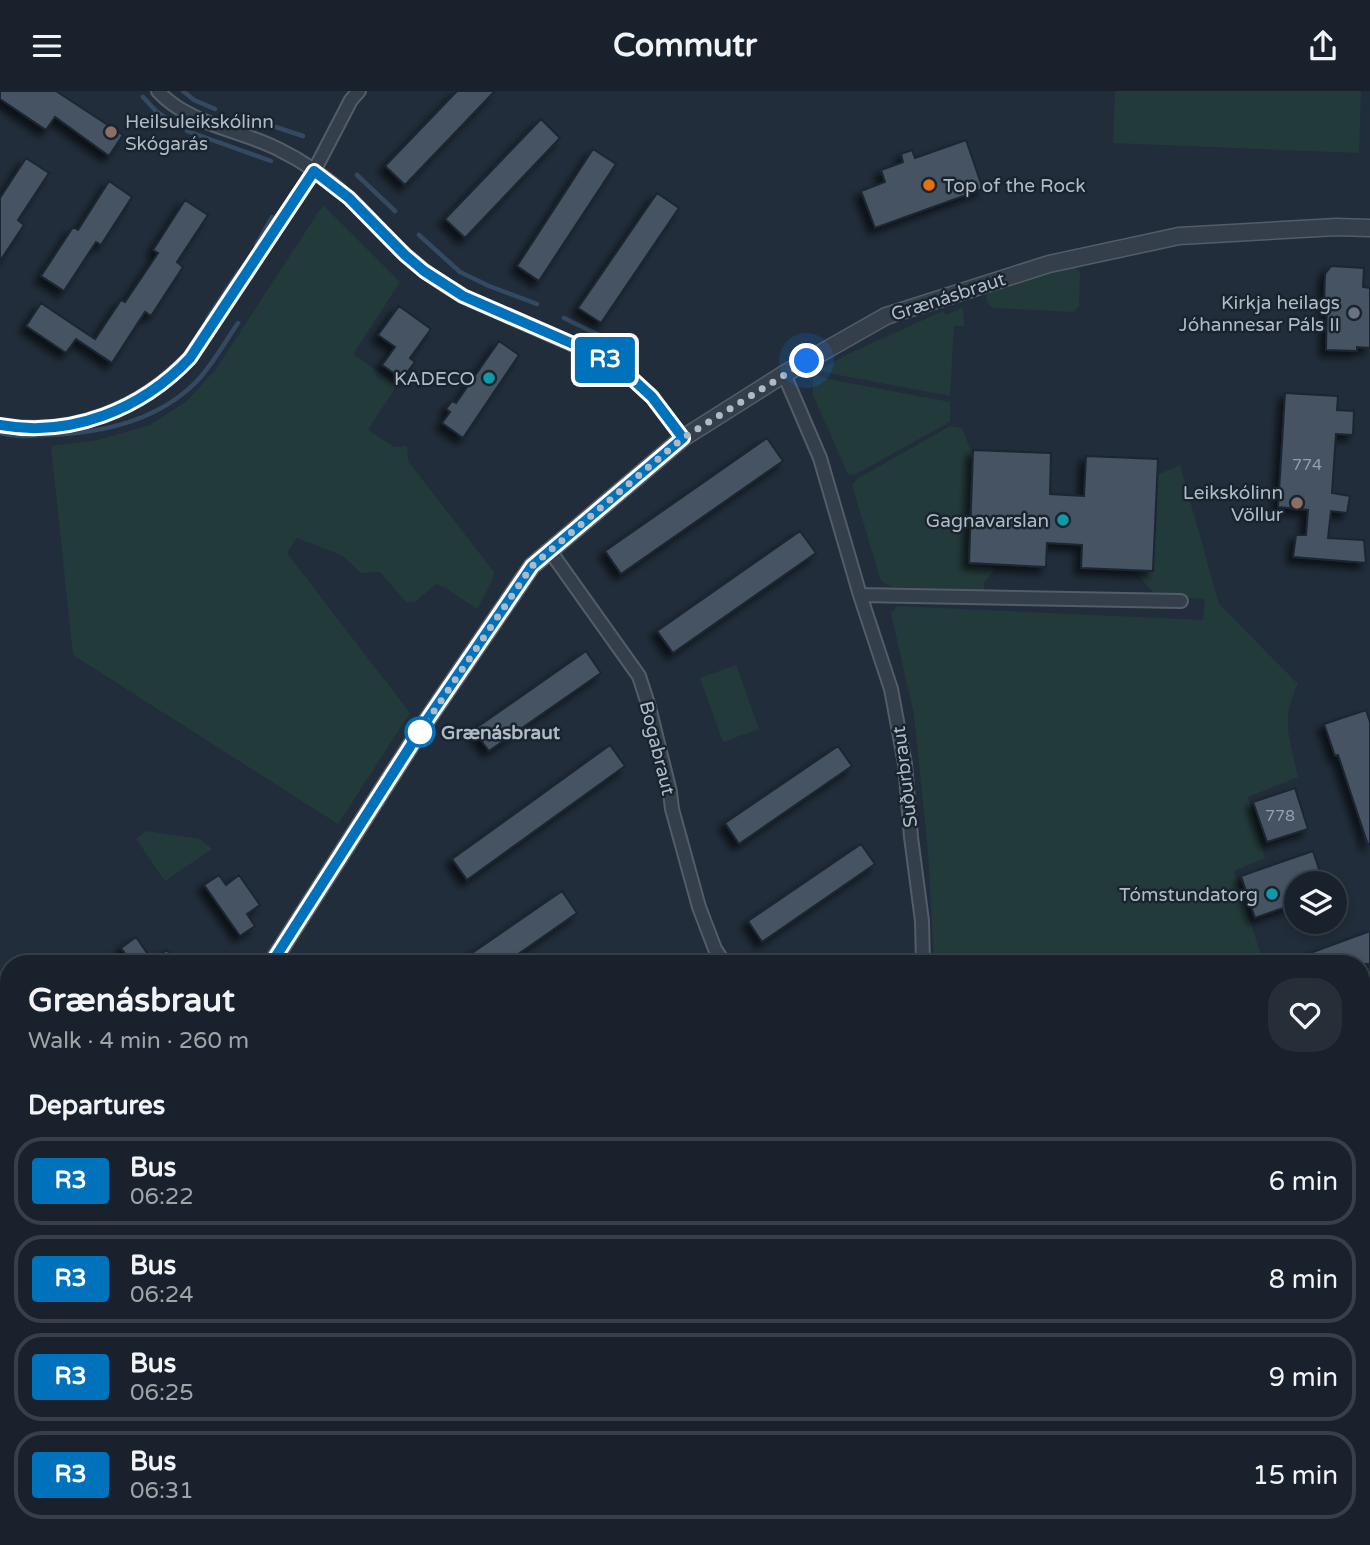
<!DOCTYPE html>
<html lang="en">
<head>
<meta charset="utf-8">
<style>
  body { margin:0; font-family:"Varela Round",sans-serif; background:#262f38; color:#f1f3f6; height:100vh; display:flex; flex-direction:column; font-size:26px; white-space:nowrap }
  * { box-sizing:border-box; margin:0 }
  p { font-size:23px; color:#9fa4a9 }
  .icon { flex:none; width:38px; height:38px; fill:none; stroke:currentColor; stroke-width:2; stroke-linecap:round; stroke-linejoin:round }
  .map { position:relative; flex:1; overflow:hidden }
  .drawer { position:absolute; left:0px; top:864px; width:1370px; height:590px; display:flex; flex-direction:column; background:#19222c; border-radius:28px 28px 0 0; box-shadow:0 4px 10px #0003,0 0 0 2px #373f48 }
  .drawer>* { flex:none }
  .badge { padding:0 14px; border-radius:5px; font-size:24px; line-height:46px }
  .buttons { position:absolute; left:1284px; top:780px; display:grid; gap:14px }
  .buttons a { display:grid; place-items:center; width:63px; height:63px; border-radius:50%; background:#19222c; box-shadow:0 4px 10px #0003,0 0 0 2px #373f48; font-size:35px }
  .you { position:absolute; width:35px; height:35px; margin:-18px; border:5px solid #fff; border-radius:50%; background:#1a73e8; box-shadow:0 0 0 10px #1a73e833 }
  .map>.badge { position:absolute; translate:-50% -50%; box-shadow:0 0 0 4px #fff }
  h2 { padding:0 28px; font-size:26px; line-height:63px }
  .round { display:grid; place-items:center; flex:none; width:74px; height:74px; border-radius:28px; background:#262f38 }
  .summary { display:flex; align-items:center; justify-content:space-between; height:119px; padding:0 28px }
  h1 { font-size:33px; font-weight:700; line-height:52px }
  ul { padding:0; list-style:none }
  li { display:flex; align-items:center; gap:21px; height:88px; margin:0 14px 10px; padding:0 14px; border:4px solid #373f48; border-radius:28px }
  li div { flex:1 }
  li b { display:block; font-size:26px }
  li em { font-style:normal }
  li .badge { min-width:77px; font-weight:700; text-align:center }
  header { display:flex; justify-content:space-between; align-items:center; height:91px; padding:0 28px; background:#19222c; font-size:32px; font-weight:700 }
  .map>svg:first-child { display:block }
  .green { fill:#233a3b }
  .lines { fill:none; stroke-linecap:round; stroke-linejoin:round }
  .stream { stroke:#344a62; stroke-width:4.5 }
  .building { fill:#445362; stroke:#1c2631; stroke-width:2; filter:url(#shadow) }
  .minor-casing { stroke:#525d68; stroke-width:16 }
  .tertiary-casing { stroke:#525d68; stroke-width:19 }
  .minor { stroke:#343f4b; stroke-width:12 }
  .tertiary { stroke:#343f4b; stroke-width:16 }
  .line-casing { stroke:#fff; stroke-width:16 }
  .line { stroke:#0072bc; stroke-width:10 }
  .walk { stroke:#afbac7; stroke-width:7; stroke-dasharray:0 12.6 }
  .education-dot { fill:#8d6e63; stroke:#1a242f; stroke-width:2.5 }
  .food-dot { fill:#e8710a; stroke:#1a242f; stroke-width:2.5 }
  .worship-dot { fill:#6b7280; stroke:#1a242f; stroke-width:2.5 }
  .culture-dot { fill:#0f9aa8; stroke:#1a242f; stroke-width:2.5 }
  .stop-dot { fill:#fff; stroke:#0072bc; stroke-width:3.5 }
  .labels { text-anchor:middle; stroke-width:5; stroke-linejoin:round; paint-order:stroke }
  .number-label { font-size:16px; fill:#94a0ae }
  .poi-label { font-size:19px; fill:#afbac7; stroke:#1a242f; text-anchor:end }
  .street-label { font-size:19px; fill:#afbac7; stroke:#1a242f }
  .stop-label { font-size:19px; font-weight:bold; fill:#afbac7; stroke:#1a242f; text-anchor:start }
</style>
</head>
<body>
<header><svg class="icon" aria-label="menu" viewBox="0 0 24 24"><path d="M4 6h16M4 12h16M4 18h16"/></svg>Commutr<svg class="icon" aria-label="share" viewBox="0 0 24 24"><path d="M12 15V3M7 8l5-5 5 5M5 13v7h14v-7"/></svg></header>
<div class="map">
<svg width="1370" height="1454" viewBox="0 0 1370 1454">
  <defs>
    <filter id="shadow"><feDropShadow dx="-6" dy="6" stdDeviation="3.5" flood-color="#0009"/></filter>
  </defs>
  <rect width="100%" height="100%" fill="#212d3a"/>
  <!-- green -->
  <path class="green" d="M 1115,0 L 1361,0 L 1359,62 L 1113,52 Z
    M 323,114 L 400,191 L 353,263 L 397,294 L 368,339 L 394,356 L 407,355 L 408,370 L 494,481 L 493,488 L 477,518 L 447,498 L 436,493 L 415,511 L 406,511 L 380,481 L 361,482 L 343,465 L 297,447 L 287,462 L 410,622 L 338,733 L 73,564 L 51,355 L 98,349 L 150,334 L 187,310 L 216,278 Z
    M 1070,177 L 1076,177 L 1080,181 L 1079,215 L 1073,221 L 994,217 L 988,213 L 986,205 L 994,198 Z
    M 963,216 L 964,235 L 954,235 L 950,305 L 818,280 L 848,263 L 943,220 L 946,224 Z
    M 813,283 L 828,288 L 950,311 L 950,331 L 854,384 L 848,383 L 813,304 Z
    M 950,335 L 962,337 L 973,365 L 969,472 L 990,473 L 994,480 L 984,491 L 984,499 L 892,496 L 881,490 L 852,394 L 857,388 Z
    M 1180,374 L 1219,513 L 1298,593 C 1280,629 1290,648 1298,686 L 1248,706 L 1265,767 L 1234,780 L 1264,873 L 934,873 L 928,760 L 914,624 L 891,522 L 897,515 L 1203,529 L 1205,508 L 1161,506 C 1152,502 1141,487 1133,479 L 1153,480 L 1157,384 Z
    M 736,574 L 759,638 L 723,651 L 700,587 Z
    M 146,740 L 200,748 L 212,758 L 165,790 L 136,748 Z"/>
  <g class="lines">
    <!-- stream -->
    <path class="stream" d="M 183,0 L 194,9 L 215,18
      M 143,6 L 156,20 L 178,35
      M 245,26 L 303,45
      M 187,40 L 271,70
      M 357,84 L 395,120
      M 419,144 L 460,181 L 489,195 L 537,213
      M 256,154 L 272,126
      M 564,227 L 630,259
      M 207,228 L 239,180
      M 0,342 C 14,346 28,345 43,344 C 99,343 157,331 197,290 C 213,273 225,251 238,232
      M 973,1446 L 973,1454"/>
  </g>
  <!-- building -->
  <path class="building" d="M 0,0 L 56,0 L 123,44 L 109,65 L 55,26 L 46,39 L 0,8 Z
    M 457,0 L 495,0 L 405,94 L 385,75 Z
    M 541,28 L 560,47 L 465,147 L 445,128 Z
    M 966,49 L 983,98 L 875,137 L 861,100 L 885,91 L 881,79 L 903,71 L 901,63 L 912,59 L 915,67 Z
    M 593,58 L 616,73 L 539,190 L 517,175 Z
    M 26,67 L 49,82 L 18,129 L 24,134 L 0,170 L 0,107 Z
    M 109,90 L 132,106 L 101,154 L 96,151 L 64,200 L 41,185 L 73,136 L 78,139 Z
    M 657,102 L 679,117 L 601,232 L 578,217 Z
    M 185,109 L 208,124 L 177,171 L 183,176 L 151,225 L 145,221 L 112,272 L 76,248 L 66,262 L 26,235 L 41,212 L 95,248 L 121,209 L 125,211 L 158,162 L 153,159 Z
    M 1331,175 L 1364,177 L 1363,196 L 1370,197 L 1370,257 L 1357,256 L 1357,260 L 1326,259 L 1327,214 L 1324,214 L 1325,183 Z
    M 399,215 L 431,238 L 410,267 L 415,271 L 402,288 L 382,274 L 395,256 L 378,244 Z
    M 499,250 L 519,264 L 463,347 L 442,332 L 450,321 L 446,318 L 452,310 L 456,312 Z
    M 1285,302 L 1338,305 L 1337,319 L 1354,320 L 1353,344 L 1336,343 L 1332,402 L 1350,405 L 1347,422 L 1331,420 L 1328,447 L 1364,449 L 1366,472 L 1293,466 L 1296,444 L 1306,444 L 1308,419 L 1278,416 Z
    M 767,347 L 783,370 L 621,483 L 605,460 Z
    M 973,359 L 1051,362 L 1050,403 L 1084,405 L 1086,365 L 1158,368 L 1153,480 L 1081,477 L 1082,454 L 1047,452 L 1046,476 L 969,472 Z
    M 800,440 L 816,462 L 673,562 L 657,540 Z
    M 586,560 L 601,582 L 489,660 L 473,639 Z
    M 1366,619 L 1370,631 L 1370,753 L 1368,754 L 1338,664 L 1335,665 L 1324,633 Z
    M 610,654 L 625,675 L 467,789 L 452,768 Z
    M 838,655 L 852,675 L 739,753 L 725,732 Z
    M 1295,697 L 1308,738 L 1267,751 L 1253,711 Z
    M 861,753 L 875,773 L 762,851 L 748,830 Z
    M 1313,760 L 1324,793 L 1297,793 L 1297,812 L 1255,827 L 1241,785 Z
    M 219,784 L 226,794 L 239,784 L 260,814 L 247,823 L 255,835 L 240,845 L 204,794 Z
    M 562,800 L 577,822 L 504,873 L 456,873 Z
    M 1370,840 L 1370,873 L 1283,873 L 1283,872 Z
    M 136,846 L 152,869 L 167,859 L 177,873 L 133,873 L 121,857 Z"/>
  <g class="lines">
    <!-- minor casing -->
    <g class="minor-casing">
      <path id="minor" d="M 158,0 C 189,34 239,38 278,58 C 303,70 328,88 349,107 C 369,125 385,146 406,164 C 423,180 442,193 462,205 L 594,263 L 627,283 L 652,306 L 683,347
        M 784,283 L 820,367 L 860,504 L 891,598 L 905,673 L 911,746 L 922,830 L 923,873
        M 0,334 C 72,346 141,318 190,266 L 314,80 L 351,9 L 359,0
        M 550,460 L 639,585 L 649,616 L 670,701 L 672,718 L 699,816 L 715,858 L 725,873
        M 860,504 L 1181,510
        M 835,1454 L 838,1446"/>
    </g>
    <!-- tertiary casing -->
    <g class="tertiary-casing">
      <path id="tertiary" d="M 271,873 L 429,626 L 532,475 L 683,347 L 784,283 L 886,225 L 1049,173 L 1179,145 L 1336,136 L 1370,137
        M 0,1274 L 9,1264"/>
    </g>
    <!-- minor -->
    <use href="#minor" class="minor"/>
    <!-- tertiary -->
    <use href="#tertiary" class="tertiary"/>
  </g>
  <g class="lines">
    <!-- line casing -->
    <g class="line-casing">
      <path id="line" d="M 0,334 C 71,347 142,318 190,267 L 314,80 L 349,107 L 405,164 L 424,180 L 463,205 L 594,262 L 627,283 L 652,306 L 683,347 L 532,475 L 429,626 L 271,873"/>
    </g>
    <!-- line -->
    <use href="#line" class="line"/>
    <!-- walk -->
    <path class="walk" d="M 420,641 L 532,475 L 683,347 L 807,270"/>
  </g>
  <!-- markers -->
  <g class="education-dot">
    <circle cx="111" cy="41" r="7"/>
    <circle cx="1297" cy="412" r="7"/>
  </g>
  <circle class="food-dot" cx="929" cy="94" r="7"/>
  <circle class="worship-dot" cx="1354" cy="222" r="7"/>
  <g class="culture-dot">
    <circle cx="489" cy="287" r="7"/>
    <circle cx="1063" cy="429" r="7"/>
    <circle cx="1272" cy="803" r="7"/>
  </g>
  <circle class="stop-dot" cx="420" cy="641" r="14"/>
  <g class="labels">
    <!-- number labels -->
    <g class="number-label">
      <text x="1307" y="379">774</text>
      <text x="1280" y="730">778</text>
    </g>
    <!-- poi labels -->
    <g class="poi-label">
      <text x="125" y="37" text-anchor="start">Heilsuleikskólinn<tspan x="125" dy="22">Skógarás</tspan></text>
      <text x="943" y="101" text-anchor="start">Top of the Rock</text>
      <text x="1340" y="218">Kirkja heilags<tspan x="1340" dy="22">Jóhannesar Páls II</tspan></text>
      <text x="475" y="294">KADECO</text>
      <text x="1283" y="408">Leikskólinn<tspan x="1283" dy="22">Völlur</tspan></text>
      <text x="1049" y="436">Gagnavarslan</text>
      <text x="1258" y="810">Tómstundatorg</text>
    </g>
    <!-- street labels -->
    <g class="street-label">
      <text transform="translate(948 205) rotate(-18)" y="7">Grænásbraut</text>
      <text transform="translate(658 657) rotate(76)" y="7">Bogabraut</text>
      <text transform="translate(904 686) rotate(-97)" y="7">Suðurbraut</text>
    </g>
    <!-- stop labels -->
    <g class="stop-label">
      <text x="441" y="648">Grænásbraut</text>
    </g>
  </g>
</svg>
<div class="buttons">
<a><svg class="icon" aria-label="layers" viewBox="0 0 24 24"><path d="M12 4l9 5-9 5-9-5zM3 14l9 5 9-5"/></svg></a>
</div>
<div class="you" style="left:807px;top:270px"></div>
<b class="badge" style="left:605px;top:269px;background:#0072bc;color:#fff">R3</b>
<section class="drawer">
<div class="summary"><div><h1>Grænásbraut</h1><p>Walk · 4 min · 260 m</p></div><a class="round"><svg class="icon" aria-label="heart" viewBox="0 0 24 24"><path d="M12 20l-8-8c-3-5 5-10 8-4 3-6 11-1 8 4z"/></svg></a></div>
<h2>Departures</h2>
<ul>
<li><span class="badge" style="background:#0072bc;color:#fff">R3</span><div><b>Bus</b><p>06:22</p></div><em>6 min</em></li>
<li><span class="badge" style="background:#0072bc;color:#fff">R3</span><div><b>Bus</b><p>06:24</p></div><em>8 min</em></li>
<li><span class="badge" style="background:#0072bc;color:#fff">R3</span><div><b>Bus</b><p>06:25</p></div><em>9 min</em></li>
<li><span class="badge" style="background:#0072bc;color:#fff">R3</span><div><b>Bus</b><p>06:31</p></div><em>15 min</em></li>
</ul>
</section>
</div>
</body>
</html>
